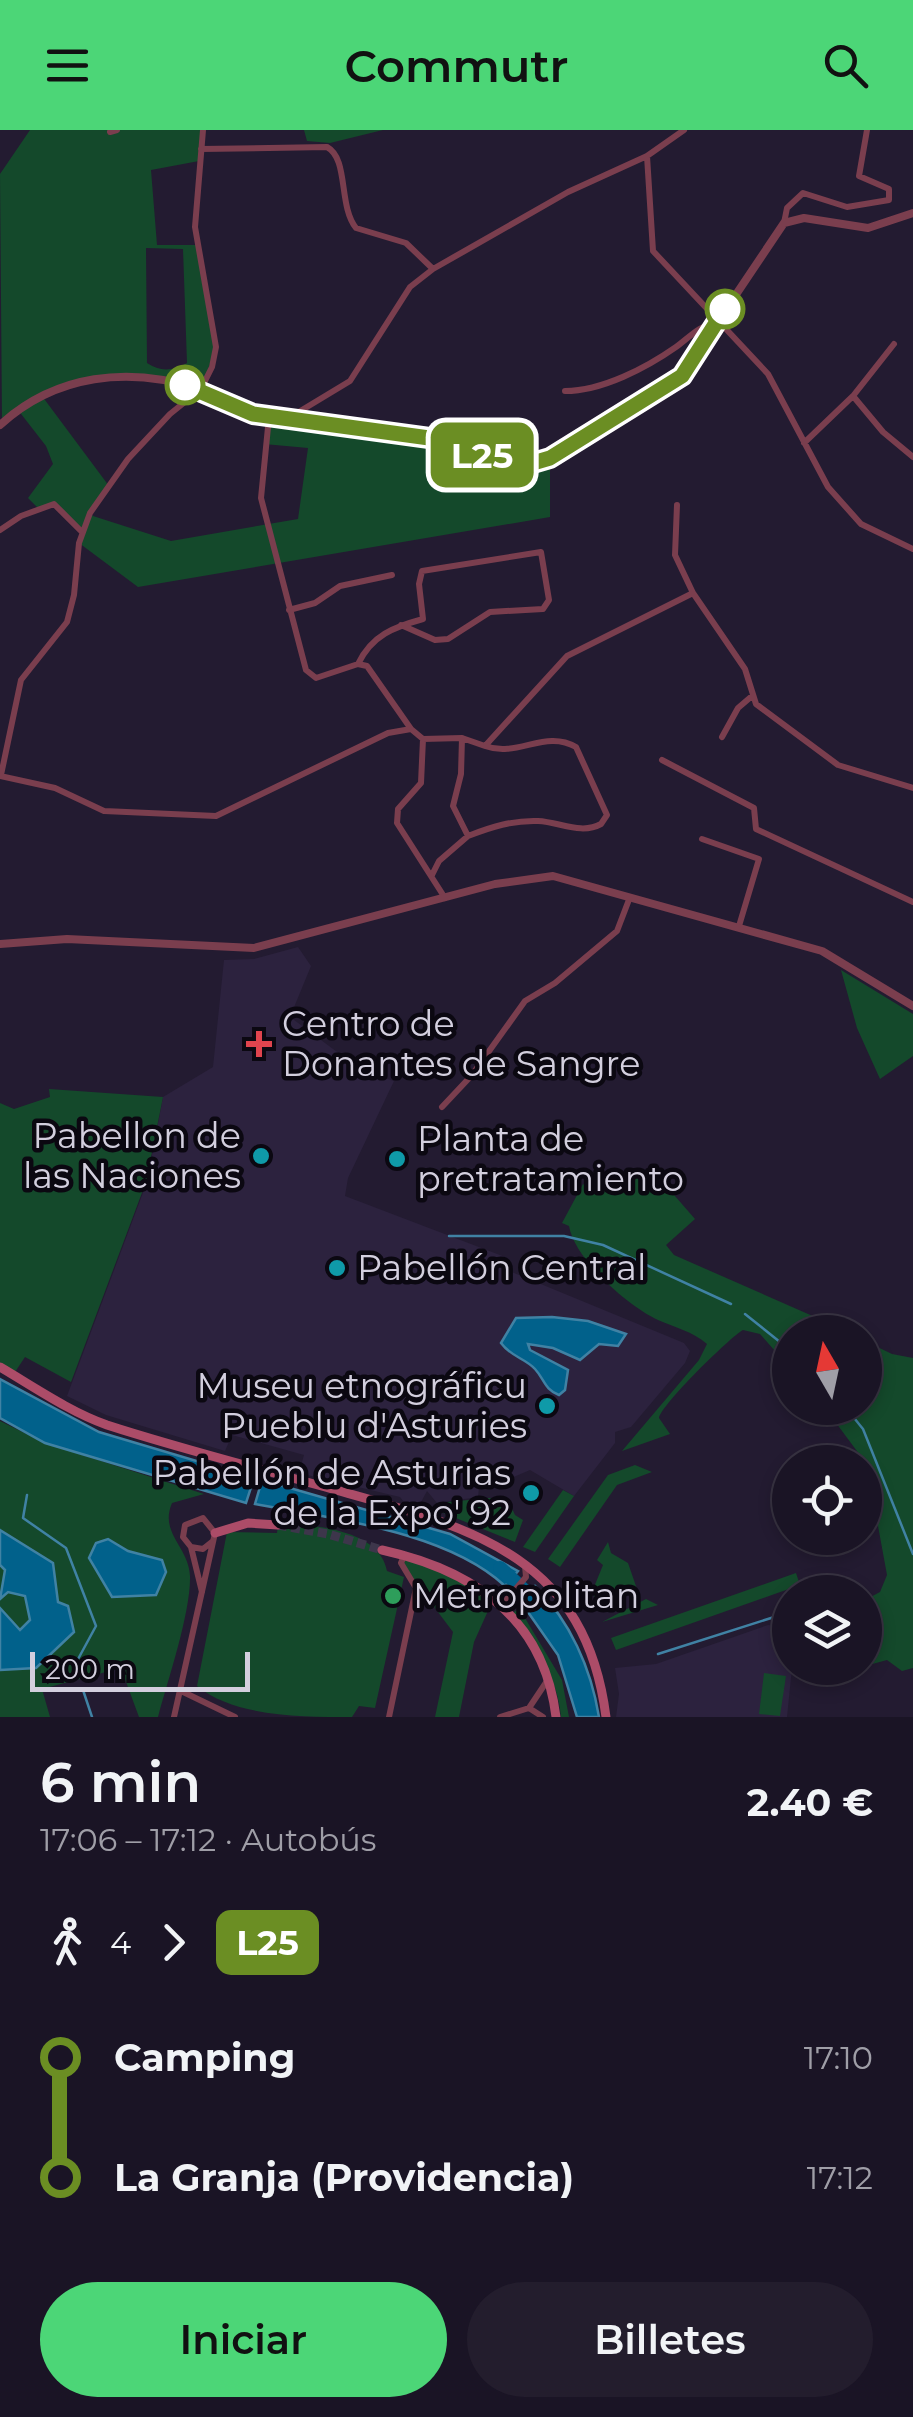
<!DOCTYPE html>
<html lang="es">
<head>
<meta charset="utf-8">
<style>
  body { margin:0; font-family:Montserrat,sans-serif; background:#231d2d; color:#f1f3f6; height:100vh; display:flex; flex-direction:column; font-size:38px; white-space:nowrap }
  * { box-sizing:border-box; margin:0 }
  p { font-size:32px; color:#9f9ea7 }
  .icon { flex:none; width:55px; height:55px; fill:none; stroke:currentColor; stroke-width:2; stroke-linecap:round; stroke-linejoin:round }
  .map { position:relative; height:1587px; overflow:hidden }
  .drawer { display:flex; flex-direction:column; background:#1a1425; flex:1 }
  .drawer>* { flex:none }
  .badge { padding:0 20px; border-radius:15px; font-size:35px; line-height:65px }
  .needle { width:65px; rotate:351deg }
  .tools { position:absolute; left:772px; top:1185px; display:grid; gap:20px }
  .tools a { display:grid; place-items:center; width:110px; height:110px; border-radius:50%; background:#1a1425; box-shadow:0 5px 15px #0003,0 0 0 2px #383342; font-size:50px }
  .scale { position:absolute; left:30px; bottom:25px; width:220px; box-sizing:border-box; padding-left:10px; border:5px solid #d3cfde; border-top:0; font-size:28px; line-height:35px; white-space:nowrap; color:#d3cfde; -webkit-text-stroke:8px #0b0811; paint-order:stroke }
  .map>.badge { position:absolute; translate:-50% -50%; box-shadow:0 0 0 5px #fff }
  .legs { display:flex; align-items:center; gap:15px; height:110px; padding:0 40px; font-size:32px }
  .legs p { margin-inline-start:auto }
  .headline { display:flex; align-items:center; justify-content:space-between; height:170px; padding:0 40px }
  h1 { font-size:55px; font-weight:600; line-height:75px }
  .button { display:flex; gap:20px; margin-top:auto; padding:20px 40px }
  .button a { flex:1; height:115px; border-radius:60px; background:#4cd677; color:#111; font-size:40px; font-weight:600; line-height:115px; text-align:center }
  .button a+a { background:#231d2d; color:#f1f3f6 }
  ul { padding:0 40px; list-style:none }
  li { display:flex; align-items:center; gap:35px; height:120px; font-size:38px }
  li i { display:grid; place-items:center; width:15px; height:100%; margin:0 12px; background:currentColor }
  li i::after { content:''; width:25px; height:25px; margin:-12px; border:8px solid; border-radius:50%; background:#1a1425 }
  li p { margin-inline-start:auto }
  li:first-child i { background:linear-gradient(#0000 50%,currentColor 0) }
  li:last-child i { background:linear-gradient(currentColor 50%,#0000 0) }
  header { display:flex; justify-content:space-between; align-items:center; height:130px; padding:0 40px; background:#4cd677; color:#111; font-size:45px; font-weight:600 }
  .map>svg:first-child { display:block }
  .built { fill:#2c223e }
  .green { fill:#14492b; fill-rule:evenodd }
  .water { fill:#01618b; stroke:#4082a4; stroke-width:2.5 }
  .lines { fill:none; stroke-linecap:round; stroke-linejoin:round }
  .stream { stroke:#4082a4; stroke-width:2.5 }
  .river { stroke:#01618b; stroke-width:14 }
  .secondary-tunnel { stroke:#3d364b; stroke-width:9; stroke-dasharray:9 4.5; stroke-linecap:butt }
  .minor { stroke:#7a3e4e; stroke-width:6 }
  .tertiary { stroke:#7a3e4e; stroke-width:8 }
  .secondary { stroke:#ac4c68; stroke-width:9 }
  .line-1-casing { stroke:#fff; stroke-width:22 }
  .line-1 { stroke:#6b8e23; stroke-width:15 }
  .stop-1-dot { fill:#fff; stroke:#6b8e23; stroke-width:5 }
  .health-dot { fill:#e0444e; stroke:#0b0811; stroke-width:4 }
  .culture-dot { fill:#0f9aa8; stroke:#0b0811; stroke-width:4 }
  .leisure-dot { fill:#2e9e5b; stroke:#0b0811; stroke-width:4 }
  .labels { text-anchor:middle; stroke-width:9; stroke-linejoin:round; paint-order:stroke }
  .poi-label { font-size:35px; fill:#d3cfde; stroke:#0b0811; text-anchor:start }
</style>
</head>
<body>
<header><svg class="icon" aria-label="menu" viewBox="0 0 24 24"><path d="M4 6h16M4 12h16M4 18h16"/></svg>Commutr<svg class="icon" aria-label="search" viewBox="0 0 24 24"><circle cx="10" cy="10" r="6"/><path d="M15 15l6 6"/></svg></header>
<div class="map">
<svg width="913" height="1587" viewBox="0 0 913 1587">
  <rect width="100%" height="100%" fill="#231b31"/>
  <!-- built -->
  <path class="built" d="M 298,817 L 311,836 L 290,887 L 364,942 L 394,951 L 348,1048 L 345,1066 L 505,1127 L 502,1138 L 684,1213 L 690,1221 L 685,1233 L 631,1297 L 615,1302 L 615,1313 L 574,1366 L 530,1340 L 509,1349 L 480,1348 L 478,1367 L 437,1373 L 427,1361 L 420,1374 L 404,1372 L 400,1367 L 299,1343 L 304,1325 L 232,1305 L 225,1321 L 106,1285 L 67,1266 L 147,1052 L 163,967 L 213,937 L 224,830 L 254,829 Z
    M 768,1495 L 790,1497 L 792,1538 L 787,1587 L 616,1587 L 619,1564 L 615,1538 L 656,1534 Z"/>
  <!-- green -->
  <path class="green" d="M 30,0 L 203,0 L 199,31 L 151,40 L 157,115 L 198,115 L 216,217 L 201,259 L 115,245 L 42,266 L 109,356 L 91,384 L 93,386 L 171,411 L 298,389 L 308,318 L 264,314 L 269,287 L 444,310 L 503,336 L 550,328 L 550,387 L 138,457 L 79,413 L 82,401 L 58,375 L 39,379 L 28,368 L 53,334 L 46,316 L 18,280 L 2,293 L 0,44 ZM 146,118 L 183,119 L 187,233 C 173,241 160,242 147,233 Z
    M 304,0 L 383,0 L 330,13 L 307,11 Z
    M 841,840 L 913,884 L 913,926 L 880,949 L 857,898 Z
    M 49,959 L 163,967 L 146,1052 L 71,1252 L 25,1227 L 13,1245 L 0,1237 L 0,973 L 14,979 L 50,967 Z
    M 638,1041 L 660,1065 L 668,1058 L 695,1089 L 666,1115 L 674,1125 L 849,1202 L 790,1202 L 790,1238 L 760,1204 L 743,1200 C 730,1207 661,1275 659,1288 L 670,1304 L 622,1321 L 699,1230 L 707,1214 C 692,1201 676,1198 658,1190 C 628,1176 575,1130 569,1096 L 562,1093 L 583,1054 L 592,1060 L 600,1051 L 616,1061 Z
    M 865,1211 L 892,1224 L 913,1228 L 913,1538 L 902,1541 L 887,1530 L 865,1536 L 865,1470 L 880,1462 L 887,1445 L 872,1363 L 865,1332 L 825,1278 L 865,1278 Z
    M 0,1291 L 45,1313 L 204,1364 L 172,1373 C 159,1403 189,1417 190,1446 C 191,1482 168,1550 158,1587 L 139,1587 L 122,1541 L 117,1539 L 42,1559 L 50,1587 L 0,1587 Z
    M 635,1335 L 652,1342 L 617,1355 L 560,1437 L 548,1429 L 608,1345 Z
    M 563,1360 L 574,1366 L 535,1422 L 523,1417 Z
    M 489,1368 L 508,1370 L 515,1385 L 523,1390 L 515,1412 L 436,1380 L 437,1373 Z
    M 278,1394 C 314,1394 380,1400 387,1441 L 404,1447 L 375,1578 L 359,1576 L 352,1587 C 301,1587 235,1587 197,1556 L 227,1402 L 277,1403 Z
    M 608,1412 L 611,1423 L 628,1433 L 637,1459 L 601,1481 L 592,1462 L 603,1435 L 597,1430 Z
    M 405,1425 L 450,1441 L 492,1472 L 474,1512 L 459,1587 L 435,1587 L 453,1502 L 401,1433 Z
    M 796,1443 L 800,1455 L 616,1520 L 611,1508 Z
    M 646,1469 L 658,1475 L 602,1492 Z
    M 519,1478 L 562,1550 L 569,1587 L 561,1587 C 558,1547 534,1515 513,1483 Z
    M 764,1543 L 786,1546 L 780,1586 L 759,1584 Z"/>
  <!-- water -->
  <path class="water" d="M 552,1187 L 588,1191 L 626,1204 L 618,1216 L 599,1214 L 580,1230 L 553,1218 L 528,1214 L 530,1220 L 568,1240 L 565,1260 L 559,1265 C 544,1259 545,1250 535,1239 C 525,1228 511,1227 501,1213 L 516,1188 Z
    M 0,1249 L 99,1302 L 254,1348 L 246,1373 L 45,1313 L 0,1288 Z
    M 262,1350 L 450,1404 L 518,1441 L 505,1456 C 446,1401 332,1389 255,1374 Z
    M 0,1400 L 53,1433 L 58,1472 L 68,1476 L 74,1502 L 36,1538 L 0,1540 L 0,1478 L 20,1500 L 30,1490 L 25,1466 L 8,1462 L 0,1469 L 5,1440 L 0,1435 Z
    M 108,1409 L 128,1421 L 162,1430 L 166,1442 L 156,1465 L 112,1467 L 89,1428 L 96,1413 Z
    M 535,1456 C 570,1491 591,1538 599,1587 L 577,1587 L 558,1525 L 521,1472 Z"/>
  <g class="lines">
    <!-- stream -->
    <path class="stream" d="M 449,1106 L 564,1106 L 603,1115 L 731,1174
      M 745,1184 L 790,1220
      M 846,1278 L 863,1299 L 913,1424
      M 27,1365 L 23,1388 L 66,1418 L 96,1496 L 77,1531 L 78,1543
      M 658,1524 L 790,1482
      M 83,1560 L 92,1587"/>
    <!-- river -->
    <path class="river" d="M 500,1438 L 539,1474"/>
    <!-- secondary-tunnel -->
    <path class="secondary-tunnel" d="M 278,1395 L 328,1404 L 382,1420"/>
    <!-- minor -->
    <path class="minor" d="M 110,2 L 117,0
      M 201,19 L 327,17 C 349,29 338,75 356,98 L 406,113 L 433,139
      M 647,26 L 653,121 L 768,244 L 828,357 L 861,394 L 913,419
      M 784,93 L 787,78 L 803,63 L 847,77 L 889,70 L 889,59 L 859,46 L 867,0
      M 894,214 L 853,266 L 883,302 L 913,327
      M 565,261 C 602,261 646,238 676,217 C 690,207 698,196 716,193
      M 269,287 L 261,368 L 306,540 L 316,548 L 358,534 L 367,536 L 411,599
      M 293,291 L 297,283 L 350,251 L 410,157 L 433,139 L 568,62 L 647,26 L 684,0
      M 804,313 L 853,266
      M 677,375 L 675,425 L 693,463 L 745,539 L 756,574 L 838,635 L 913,658
      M 0,400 L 21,386 L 54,374 L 82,402
      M 289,480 L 315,473 L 340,456 L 392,445
      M 358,534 C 372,505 394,497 423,489 L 419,454 L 422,441 L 541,422 L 549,470 L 543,479 L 490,482 L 448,509 L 435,510 L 401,495
      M 722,607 L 738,578 L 752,566
      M 462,608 L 461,644 L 453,676 L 468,706 C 491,697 513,690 538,691 C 560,692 581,705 601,694 L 607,685 L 576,617 C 545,599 518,628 485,616
      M 423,609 L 421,653 L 398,679 L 397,693 L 445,768
      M 662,630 L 754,678 L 756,699 L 913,772
      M 1,645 L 21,550 L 67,492 L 74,465 L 79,413 L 90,383 L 128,329 L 170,284 L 201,259 L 212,237 L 216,217 L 195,97 L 203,0
      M 0,646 L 55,658 L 104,681 L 216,686 L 388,603 L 411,599 L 423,609 L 462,608 L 485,616 L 567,526 L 693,463
      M 702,709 L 759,729 L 739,796
      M 432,745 L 439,731 L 468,706
      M 442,977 L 472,945 L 525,871 L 555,853 L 617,801 L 630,767
      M 191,1417 L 202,1462
      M 507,1481 L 507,1469 L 526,1447 L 525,1436
      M 179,1560 L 235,1587
      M 529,1578 L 543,1587
      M 174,1587 L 215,1403 L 203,1388 L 185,1395 L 183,1407 L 191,1417 L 203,1419 L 213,1411
      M 389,1587 L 416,1458 L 401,1433 L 404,1426
      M 500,1587 L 529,1578 L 547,1551"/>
    <!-- tertiary -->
    <path class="tertiary" d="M 0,295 C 56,244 129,236 199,259 C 224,267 243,283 270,287 C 327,297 387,296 443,310 C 490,321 499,348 550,328 L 682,245 L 784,93 L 804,88 L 868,98 L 913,83
      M 0,814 L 67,809 L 254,818 L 495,754 L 553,746 L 822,821 L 913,876"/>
    <!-- secondary -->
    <path class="secondary" d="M 0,1237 C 34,1257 70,1282 107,1295 C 181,1319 257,1338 332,1359 C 468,1397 585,1423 606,1587
      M 215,1403 L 248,1393 L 278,1395
      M 382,1420 C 473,1440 544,1488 556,1587"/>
  </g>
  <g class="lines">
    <!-- line-1 casing -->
    <g class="line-1-casing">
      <path id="line-1" d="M 185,255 L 253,284 L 444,310 L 516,338 L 550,328 L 682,246 L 725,179"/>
    </g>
    <!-- line-1 -->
    <use href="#line-1" class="line-1"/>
  </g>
  <!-- markers -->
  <g class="stop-1-dot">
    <circle cx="725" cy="179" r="18"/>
    <circle cx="185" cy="255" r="18"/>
  </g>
  <path class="health-dot" d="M254 899h10v10h10v10h-10v10h-10v-10h-10v-10h10z"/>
  <g class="culture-dot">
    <circle cx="261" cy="1026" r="10"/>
    <circle cx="397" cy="1029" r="10"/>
    <circle cx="337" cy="1138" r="10"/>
    <circle cx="547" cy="1276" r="10"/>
    <circle cx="531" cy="1363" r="10"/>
  </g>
  <circle class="leisure-dot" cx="393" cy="1466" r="10"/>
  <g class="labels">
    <!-- poi labels -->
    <g class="poi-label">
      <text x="282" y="906">Centro de<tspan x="282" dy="40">Donantes de Sangre</tspan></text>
      <text x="241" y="1018" text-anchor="end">Pabellon de<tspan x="241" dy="40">las Naciones</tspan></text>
      <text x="417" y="1021">Planta de<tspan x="417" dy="40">pretratamiento</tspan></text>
      <text x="357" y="1150">Pabellón Central</text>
      <text x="527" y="1268" text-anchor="end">Museu etnográficu<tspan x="527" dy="40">Pueblu d'Asturies</tspan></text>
      <text x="511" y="1355" text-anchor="end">Pabellón de Asturias<tspan x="511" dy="40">de la Expo' 92</tspan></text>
      <text x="413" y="1478">Metropolitan</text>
    </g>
  </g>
</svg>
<div class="tools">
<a><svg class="needle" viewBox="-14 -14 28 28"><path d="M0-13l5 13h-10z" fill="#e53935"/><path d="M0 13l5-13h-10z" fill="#9f9ea7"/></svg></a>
<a><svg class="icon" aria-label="locate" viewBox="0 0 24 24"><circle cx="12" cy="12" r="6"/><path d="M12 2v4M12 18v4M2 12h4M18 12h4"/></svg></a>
<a><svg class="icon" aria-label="layers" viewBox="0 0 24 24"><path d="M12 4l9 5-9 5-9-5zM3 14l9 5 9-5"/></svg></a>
</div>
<div class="scale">200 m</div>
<b class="badge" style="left:482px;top:325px;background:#6b8e23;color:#fff">L25</b>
</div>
<section class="drawer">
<div class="headline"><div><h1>6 min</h1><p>17:06 – 17:12 · Autobús</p></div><b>2.40 €</b></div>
<div class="legs"><svg class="icon" aria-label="walk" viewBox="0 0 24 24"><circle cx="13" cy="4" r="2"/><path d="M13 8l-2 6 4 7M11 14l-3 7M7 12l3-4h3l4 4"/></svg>4<svg class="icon" aria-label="forward" viewBox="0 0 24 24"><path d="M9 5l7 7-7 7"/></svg><b class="badge" style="background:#6b8e23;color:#fff">L25</b></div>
<ul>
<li><i style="color:#6b8e23"></i><b>Camping</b><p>17:10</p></li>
<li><i style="color:#6b8e23"></i><b>La Granja (Providencia)</b><p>17:12</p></li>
</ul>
<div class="button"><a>Iniciar</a><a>Billetes</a></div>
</section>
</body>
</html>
